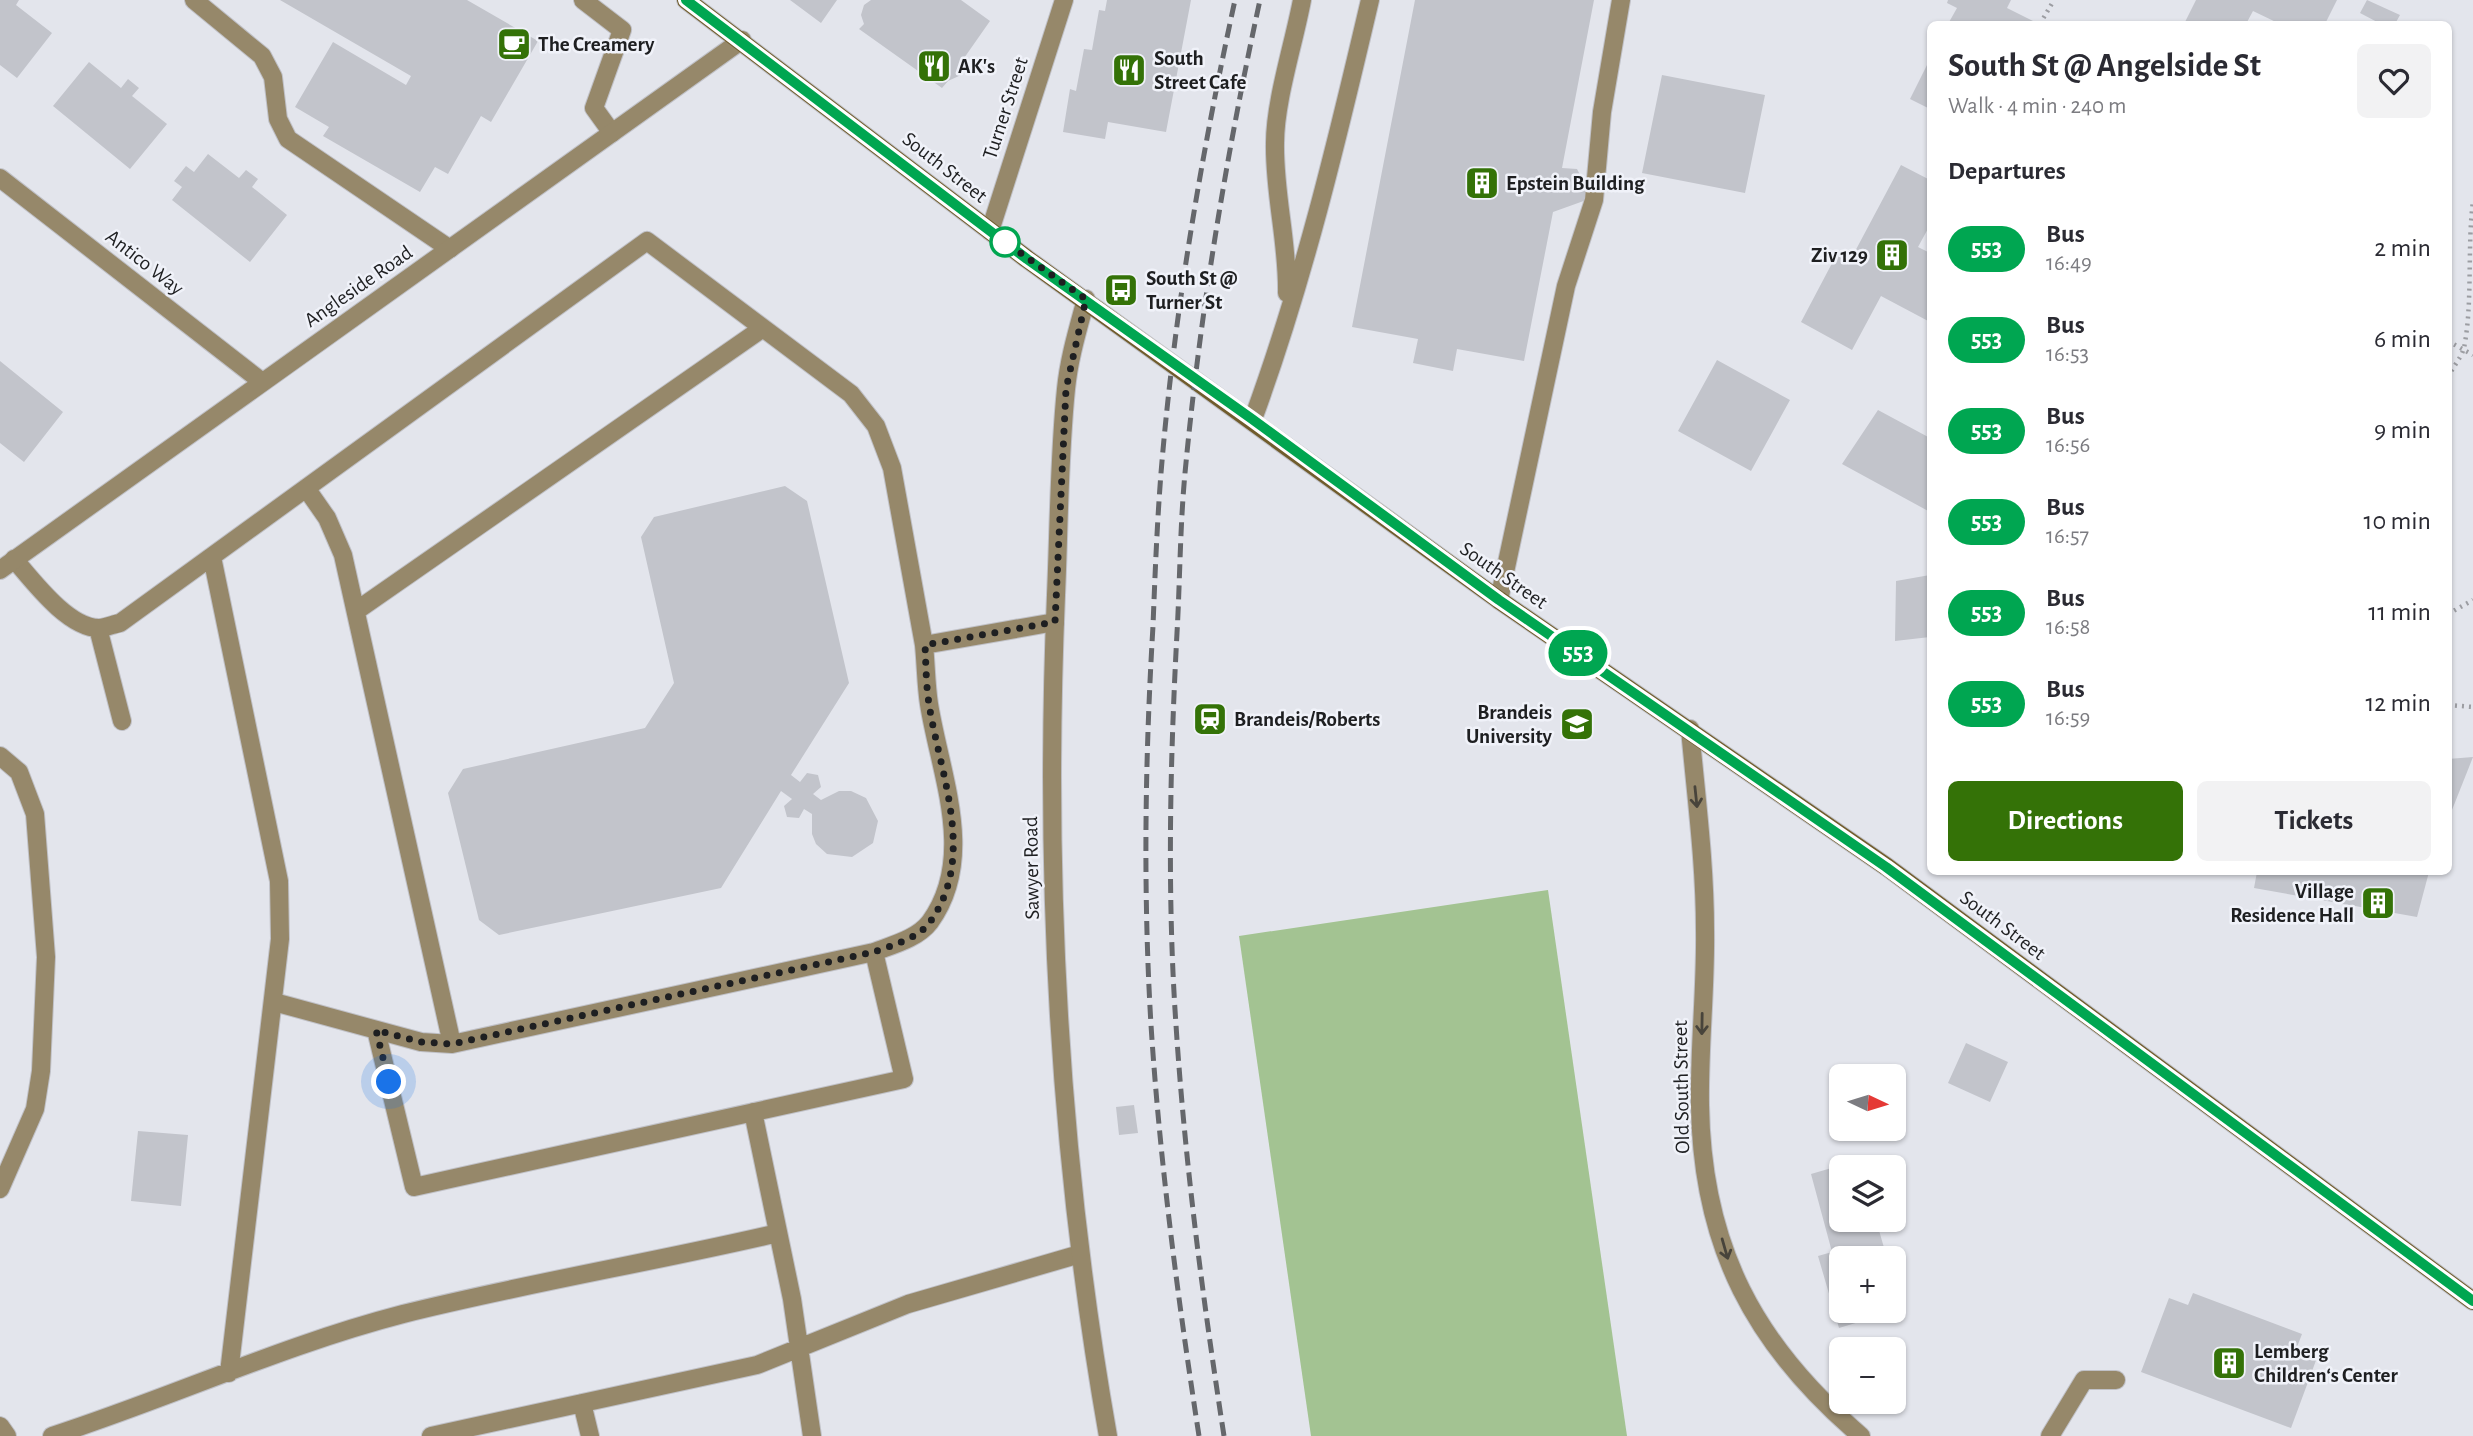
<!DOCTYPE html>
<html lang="en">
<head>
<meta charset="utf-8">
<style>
  body { margin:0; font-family:"Alegreya Sans",sans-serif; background:#f2f2f3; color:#2b2b33; height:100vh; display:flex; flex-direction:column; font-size:26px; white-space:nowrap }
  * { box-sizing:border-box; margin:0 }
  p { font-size:23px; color:#7c7c81 }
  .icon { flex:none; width:38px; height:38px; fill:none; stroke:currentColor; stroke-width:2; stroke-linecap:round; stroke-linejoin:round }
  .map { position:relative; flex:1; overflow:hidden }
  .details { position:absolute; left:1927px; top:21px; width:525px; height:854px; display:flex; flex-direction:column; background:#fff; border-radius:10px; box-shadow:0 2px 5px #0004 }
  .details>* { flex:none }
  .badge { padding:0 14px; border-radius:23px; font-size:24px; line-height:46px }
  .needle { width:46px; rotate:94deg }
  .buttons { position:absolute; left:1829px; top:1064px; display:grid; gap:14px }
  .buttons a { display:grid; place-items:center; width:77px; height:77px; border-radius:10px; background:#fff; box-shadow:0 2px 5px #0004; font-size:35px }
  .you { position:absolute; width:35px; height:35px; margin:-18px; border:5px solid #fff; border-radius:50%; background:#1a73e8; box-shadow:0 0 0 10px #1a73e833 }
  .map>.badge { position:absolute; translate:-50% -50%; box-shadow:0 0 0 4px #fff }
  h2 { padding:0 21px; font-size:26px; line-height:63px }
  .round { display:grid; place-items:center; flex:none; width:74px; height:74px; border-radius:10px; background:#f2f2f3 }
  .head { display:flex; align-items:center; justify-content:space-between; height:119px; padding:0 21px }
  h1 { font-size:33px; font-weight:600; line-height:52px }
  .cta { display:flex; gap:14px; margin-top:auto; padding:14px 21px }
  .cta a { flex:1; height:80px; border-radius:10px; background:#347207; color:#fff; font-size:28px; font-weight:600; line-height:80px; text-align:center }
  .cta a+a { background:#f2f2f3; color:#2b2b33 }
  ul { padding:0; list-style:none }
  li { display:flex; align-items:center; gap:21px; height:91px; padding:0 21px }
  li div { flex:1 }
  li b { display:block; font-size:26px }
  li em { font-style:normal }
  li .badge { min-width:77px; font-weight:700; text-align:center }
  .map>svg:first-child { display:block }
  .green { fill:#a3c392 }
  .building { fill:#c2c4cb }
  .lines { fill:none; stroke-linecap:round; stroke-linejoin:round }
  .service-casing { stroke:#c0c1c7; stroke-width:20 }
  .minor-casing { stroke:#c0c1c7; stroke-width:20 }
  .secondary-casing { stroke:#c0c1c7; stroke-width:20 }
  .path { stroke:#9c9da2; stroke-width:4.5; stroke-dasharray:2 5; stroke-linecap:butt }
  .service { stroke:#96886a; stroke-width:18 }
  .minor { stroke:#96886a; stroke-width:18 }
  .secondary { stroke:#705c2c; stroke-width:18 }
  .rail { stroke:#65676b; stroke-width:5; stroke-dasharray:14 7; stroke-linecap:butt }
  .oneway { stroke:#48443b }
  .line-casing { stroke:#fff; stroke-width:16 }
  .line { stroke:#00a651; stroke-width:10 }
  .walk { stroke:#1e1f21; stroke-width:7; stroke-dasharray:0 12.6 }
  .stop-dot { fill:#fff; stroke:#00a651; stroke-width:3.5 }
  .labels { text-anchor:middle; stroke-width:5; stroke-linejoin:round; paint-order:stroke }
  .poi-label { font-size:21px; font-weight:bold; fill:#1e1f21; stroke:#f0f2f9; text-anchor:start }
  .street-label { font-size:21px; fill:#1e1f21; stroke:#f0f2f9 }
</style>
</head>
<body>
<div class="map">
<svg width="2473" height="1436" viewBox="0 0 2473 1436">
  <rect width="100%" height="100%" fill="#e3e5ec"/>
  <!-- green -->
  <path class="green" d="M 1548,890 L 1627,1436 L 1311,1436 L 1239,936 Z"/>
  <!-- building -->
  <path class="building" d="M 0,0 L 19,0 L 16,5 L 52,33 L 17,78 L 0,65 Z
    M 280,0 L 467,0 L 538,41 L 491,122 L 481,116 L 448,174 L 435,167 L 420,192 L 323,136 L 329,127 L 295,107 L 333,42 L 406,85 L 411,76 Z
    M 790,0 L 837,0 L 821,23 Z
    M 871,0 L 961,0 L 990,21 L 962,61 L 961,75 L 948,81 L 942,88 L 859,29 L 864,24 L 861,15 L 864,5 Z
    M 1107,0 L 1191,0 L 1166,132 L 1108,122 L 1105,139 L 1063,132 L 1070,89 L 1076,91 L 1084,49 L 1092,50 L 1099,10 L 1105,11 Z
    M 1415,0 L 1594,0 L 1562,168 L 1577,169 L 1592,198 L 1553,212 L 1524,361 L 1457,349 L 1453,371 L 1413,363 L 1418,339 L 1352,327 Z
    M 1948,0 L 2011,0 L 2007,8 L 2039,24 L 1948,24 L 1957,8 L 1947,3 Z
    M 2196,0 L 2337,0 L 2325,24 L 2280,24 L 2253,11 L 2246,24 L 2184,24 Z
    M 2367,0 L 2400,15 L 2395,24 L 2381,24 L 2360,13 Z
    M 1930,59 L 1930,109 L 1910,99 Z
    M 89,62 L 121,88 L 128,79 L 139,88 L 132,96 L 167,124 L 130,169 L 53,106 Z
    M 1662,75 L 1765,95 L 1745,193 L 1642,173 Z
    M 208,154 L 239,178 L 246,170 L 258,179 L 252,187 L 287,215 L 250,262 L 172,200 L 182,187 L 174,181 L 186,166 L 194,172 Z
    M 1901,165 L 1930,180 L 1930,225 L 1918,247 L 1930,253 L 1930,322 L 1881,296 L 1852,350 L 1801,322 L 1839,250 L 1852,257 Z
    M 1717,360 L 1790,400 L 1751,471 L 1678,431 Z
    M 0,361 L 63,412 L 24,462 L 0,443 Z
    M 1878,410 L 1930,438 L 1930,512 L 1842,464 Z
    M 785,486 L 807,501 L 849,683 L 791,775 L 800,782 L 807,773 L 818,775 L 821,787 L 813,794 L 821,800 L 839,791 L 851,791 L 866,798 L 878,821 L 873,843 L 852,857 L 827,854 L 816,844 L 812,834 L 812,814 L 804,809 L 799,818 L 787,817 L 784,806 L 792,799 L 781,791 L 721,888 L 499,935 L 479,920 L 448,793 L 463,769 L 645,728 L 674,683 L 641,537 L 654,517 Z
    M 1930,575 L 1930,637 L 1895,641 L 1896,581 Z
    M 2473,757 L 2448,820 L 2448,759 Z
    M 2257,872 L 2429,872 L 2417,917 L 2254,888 Z
    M 1966,1043 L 2008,1062 L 1990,1102 L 1948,1083 Z
    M 1134,1105 L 1138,1133 L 1119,1135 L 1116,1107 Z
    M 138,1131 L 188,1135 L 181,1206 L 131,1201 Z
    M 1859,1160 L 1861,1167 L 1841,1167 L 1841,1220 L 1876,1220 L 1887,1258 L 1841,1258 L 1841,1311 L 1894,1311 L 1894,1283 L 1902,1309 L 1839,1328 L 1818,1256 L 1832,1252 L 1811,1174 Z
    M 2193,1293 L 2302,1334 L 2297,1347 L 2318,1355 L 2291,1428 L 2141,1372 L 2169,1298 L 2188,1305 Z"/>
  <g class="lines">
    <!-- service casing -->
    <g class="service-casing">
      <path id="service" d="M 194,0 L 262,56 L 273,77 L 278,119 L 288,139 L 450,249
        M 583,0 L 622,30 L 594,108 L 612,133
        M 1287,293 C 1288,242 1274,194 1275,143 C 1275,101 1294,43 1302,0
        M 1253,419 C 1303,283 1337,141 1370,0
        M 306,488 L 327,518 L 343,555 L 452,1044
        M 212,557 L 279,881 L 280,939 L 229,1373
        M 14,559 C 33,581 68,628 99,628 C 105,628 114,624 120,623 L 647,241 L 851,394 L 876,426 L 892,468 L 924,645
        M 1499,600 L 1566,286 L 1594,200 L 1602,112 L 1621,0
        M 356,611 L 763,328
        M 98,628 L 122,721
        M 0,756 L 19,772 L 35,814 L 46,957 L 41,1071 L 35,1109 L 0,1189
        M 274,1002 L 421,1042 L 452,1044 L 874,952 C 892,945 917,939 930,922 C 977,857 940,774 929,704 C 926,685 926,665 924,645 L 1055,622
        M 376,1030 L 414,1187 L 904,1079 L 874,952
        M 753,1112 L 792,1299 L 812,1436
        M 582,1403 L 590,1436
        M 0,1426 L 7,1436
        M 52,1436 C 170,1398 283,1345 403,1314 C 527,1283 654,1262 778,1233
        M 431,1436 L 757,1365 L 908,1304 L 1080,1254
        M 2050,1436 L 2084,1380 L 2116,1380"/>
    </g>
    <!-- minor casing -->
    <g class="minor-casing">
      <path id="minor" d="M 0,178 L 261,381
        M 990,231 L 1064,0
        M 1086,299 C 1078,329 1069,358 1066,389 C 1059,457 1059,527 1056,595 C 1044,876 1059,1159 1108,1436
        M 0,570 L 742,40
        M 1690,729 C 1696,796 1705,863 1705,930 C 1706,988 1699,1047 1700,1105 C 1702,1247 1755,1346 1861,1436"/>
    </g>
    <!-- secondary casing -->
    <g class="secondary-casing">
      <path id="secondary" d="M 686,0 L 1027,259 L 1499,600 L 1887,867 L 2473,1301"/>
    </g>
    <!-- path -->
    <path class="path" d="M 2040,24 L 2054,0
      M 2448,341 L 2473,355
      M 2448,377 C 2453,367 2461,358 2464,348 C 2473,302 2467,248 2473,201
      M 2448,614 L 2473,600
      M 2448,705 L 2473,707"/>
    <!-- service -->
    <use href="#service" class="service"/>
    <!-- minor -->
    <use href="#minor" class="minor"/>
    <!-- secondary -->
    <use href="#secondary" class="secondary"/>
    <!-- rail -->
    <path class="rail" d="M 1199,1436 C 1178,1300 1160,1163 1151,1025 C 1143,892 1145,759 1153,626 C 1155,575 1157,524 1161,473 C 1174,315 1201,156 1235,0
      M 1224,1436 C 1203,1300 1185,1163 1176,1025 C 1167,895 1170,763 1177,633 C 1180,580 1180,526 1185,473 C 1200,314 1226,156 1260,0"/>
  </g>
  <!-- one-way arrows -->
  <defs><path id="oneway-shaft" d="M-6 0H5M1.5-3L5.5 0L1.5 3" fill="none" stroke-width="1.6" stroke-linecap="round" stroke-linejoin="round" transform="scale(1.75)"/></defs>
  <g class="oneway">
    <use href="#oneway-shaft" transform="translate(1696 797) rotate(84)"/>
    <use href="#oneway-shaft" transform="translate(1702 1024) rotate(91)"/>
    <use href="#oneway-shaft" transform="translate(1725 1249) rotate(74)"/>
  </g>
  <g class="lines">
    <!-- line casing -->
    <g class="line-casing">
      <path id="line" d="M 686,0 L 1027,259 L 1252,419 L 1499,600 L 1886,867 L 2473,1301"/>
    </g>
    <!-- line -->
    <use href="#line" class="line"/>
    <!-- walk -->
    <path class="walk" d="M 389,1082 L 376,1030 L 421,1042 L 452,1044 L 874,952 C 892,945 918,939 930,922 C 977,857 940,775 929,704 C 926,685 926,665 925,645 L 1055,622 L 1066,389 L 1086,299 L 1005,242"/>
  </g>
  <!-- icons -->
  <defs>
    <g id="cafe-square" transform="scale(1.75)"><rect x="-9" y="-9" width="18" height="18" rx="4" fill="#347207" stroke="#f0f2f9"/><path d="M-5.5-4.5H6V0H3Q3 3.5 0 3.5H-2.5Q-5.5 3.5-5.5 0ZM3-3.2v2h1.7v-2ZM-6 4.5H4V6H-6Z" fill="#fff"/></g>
    <g id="restaurant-square" transform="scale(1.75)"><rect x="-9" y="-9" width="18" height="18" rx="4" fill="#347207" stroke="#f0f2f9"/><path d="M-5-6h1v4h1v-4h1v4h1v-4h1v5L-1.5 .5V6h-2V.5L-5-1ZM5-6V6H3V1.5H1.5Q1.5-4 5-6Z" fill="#fff"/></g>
    <g id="building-square" transform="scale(1.75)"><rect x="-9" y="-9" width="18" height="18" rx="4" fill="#347207" stroke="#f0f2f9"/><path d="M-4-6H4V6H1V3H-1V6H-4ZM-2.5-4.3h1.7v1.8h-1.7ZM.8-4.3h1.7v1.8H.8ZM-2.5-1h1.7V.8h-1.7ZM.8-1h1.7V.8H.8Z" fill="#fff"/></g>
    <g id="bus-square" transform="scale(1.75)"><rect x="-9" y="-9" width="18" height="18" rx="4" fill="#347207" stroke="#f0f2f9"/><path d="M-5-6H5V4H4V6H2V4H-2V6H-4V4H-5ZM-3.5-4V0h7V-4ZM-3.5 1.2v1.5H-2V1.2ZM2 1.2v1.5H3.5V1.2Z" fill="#fff"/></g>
    <g id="station-square" transform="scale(1.75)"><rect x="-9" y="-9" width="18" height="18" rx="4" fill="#347207" stroke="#f0f2f9"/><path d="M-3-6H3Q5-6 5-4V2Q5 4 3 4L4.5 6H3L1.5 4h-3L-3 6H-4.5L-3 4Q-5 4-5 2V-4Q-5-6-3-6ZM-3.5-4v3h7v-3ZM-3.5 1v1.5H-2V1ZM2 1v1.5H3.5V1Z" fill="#fff"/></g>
    <g id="university-square" transform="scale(1.75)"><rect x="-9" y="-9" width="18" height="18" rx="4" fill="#347207" stroke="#f0f2f9"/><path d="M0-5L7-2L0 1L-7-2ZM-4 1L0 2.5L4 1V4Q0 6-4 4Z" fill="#fff"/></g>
  </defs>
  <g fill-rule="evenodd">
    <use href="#cafe-square" x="514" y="44"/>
    <use href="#restaurant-square" x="934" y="66"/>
    <use href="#restaurant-square" x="1129" y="70"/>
    <use href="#building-square" x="1482" y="183"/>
    <use href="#building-square" x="1892" y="255"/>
    <use href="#bus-square" x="1121" y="290"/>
    <use href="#station-square" x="1210" y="719"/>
    <use href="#university-square" x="1577" y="724"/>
    <use href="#building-square" x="2378" y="903"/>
    <use href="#building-square" x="2229" y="1363"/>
  </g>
  <!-- markers -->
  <circle class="stop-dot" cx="1005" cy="242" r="14"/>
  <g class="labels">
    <!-- poi labels -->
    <g class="poi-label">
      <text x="538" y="51">The Creamery</text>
      <text x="1154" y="65">South<tspan x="1154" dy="24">Street Cafe</tspan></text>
      <text x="958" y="73">AK's</text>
      <text x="1506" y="190">Epstein Building</text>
      <text x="1868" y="262" text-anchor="end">Ziv 129</text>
      <text x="1146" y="285">South St @<tspan x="1146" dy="24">Turner St</tspan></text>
      <text x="1552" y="719" text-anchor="end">Brandeis<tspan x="1552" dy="24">University</tspan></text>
      <text x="1234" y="726">Brandeis/Roberts</text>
      <text x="2354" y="898" text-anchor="end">Village<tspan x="2354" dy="24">Residence Hall</tspan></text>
      <text x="2254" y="1358">Lemberg<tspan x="2254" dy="24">Childrenʻs Center</tspan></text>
    </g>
    <!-- street labels -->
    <g class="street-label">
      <text transform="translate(1005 108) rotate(-72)" y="7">Turner Street</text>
      <text transform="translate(945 167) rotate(38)" y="7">South Street</text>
      <text transform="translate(145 262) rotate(38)" y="7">Antico Way</text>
      <text transform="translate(358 286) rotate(-35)" y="7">Angleside Road</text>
      <text transform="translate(1504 575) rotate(35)" y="7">South Street</text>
      <text transform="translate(1031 868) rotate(-91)" y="7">Sawyer Road</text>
      <text transform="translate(2003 925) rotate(37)" y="7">South Street</text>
      <text transform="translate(1681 1087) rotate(-91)" y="7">Old South Street</text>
    </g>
  </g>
</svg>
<div class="buttons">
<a><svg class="needle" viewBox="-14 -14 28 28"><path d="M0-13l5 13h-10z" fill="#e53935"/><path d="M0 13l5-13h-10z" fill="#7c7c81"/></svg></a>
<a><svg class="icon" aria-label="layers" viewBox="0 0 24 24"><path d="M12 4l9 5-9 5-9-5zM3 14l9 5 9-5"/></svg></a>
<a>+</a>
<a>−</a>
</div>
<div class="you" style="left:389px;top:1082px"></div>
<b class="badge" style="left:1578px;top:653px;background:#00a651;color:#fff">553</b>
<section class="details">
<div class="head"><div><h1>South St @ Angelside St</h1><p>Walk · 4 min · 240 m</p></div><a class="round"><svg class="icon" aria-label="heart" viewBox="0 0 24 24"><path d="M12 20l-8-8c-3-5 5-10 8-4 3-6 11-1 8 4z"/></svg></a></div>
<h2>Departures</h2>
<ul>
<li><span class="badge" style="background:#00a651;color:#fff">553</span><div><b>Bus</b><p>16:49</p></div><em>2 min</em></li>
<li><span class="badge" style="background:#00a651;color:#fff">553</span><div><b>Bus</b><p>16:53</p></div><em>6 min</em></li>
<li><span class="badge" style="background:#00a651;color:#fff">553</span><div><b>Bus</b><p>16:56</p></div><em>9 min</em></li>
<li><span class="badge" style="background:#00a651;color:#fff">553</span><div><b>Bus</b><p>16:57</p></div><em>10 min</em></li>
<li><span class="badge" style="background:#00a651;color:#fff">553</span><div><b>Bus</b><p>16:58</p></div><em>11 min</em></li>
<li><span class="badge" style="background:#00a651;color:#fff">553</span><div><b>Bus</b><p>16:59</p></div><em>12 min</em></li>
</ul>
<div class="cta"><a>Directions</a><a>Tickets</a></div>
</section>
</div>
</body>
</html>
